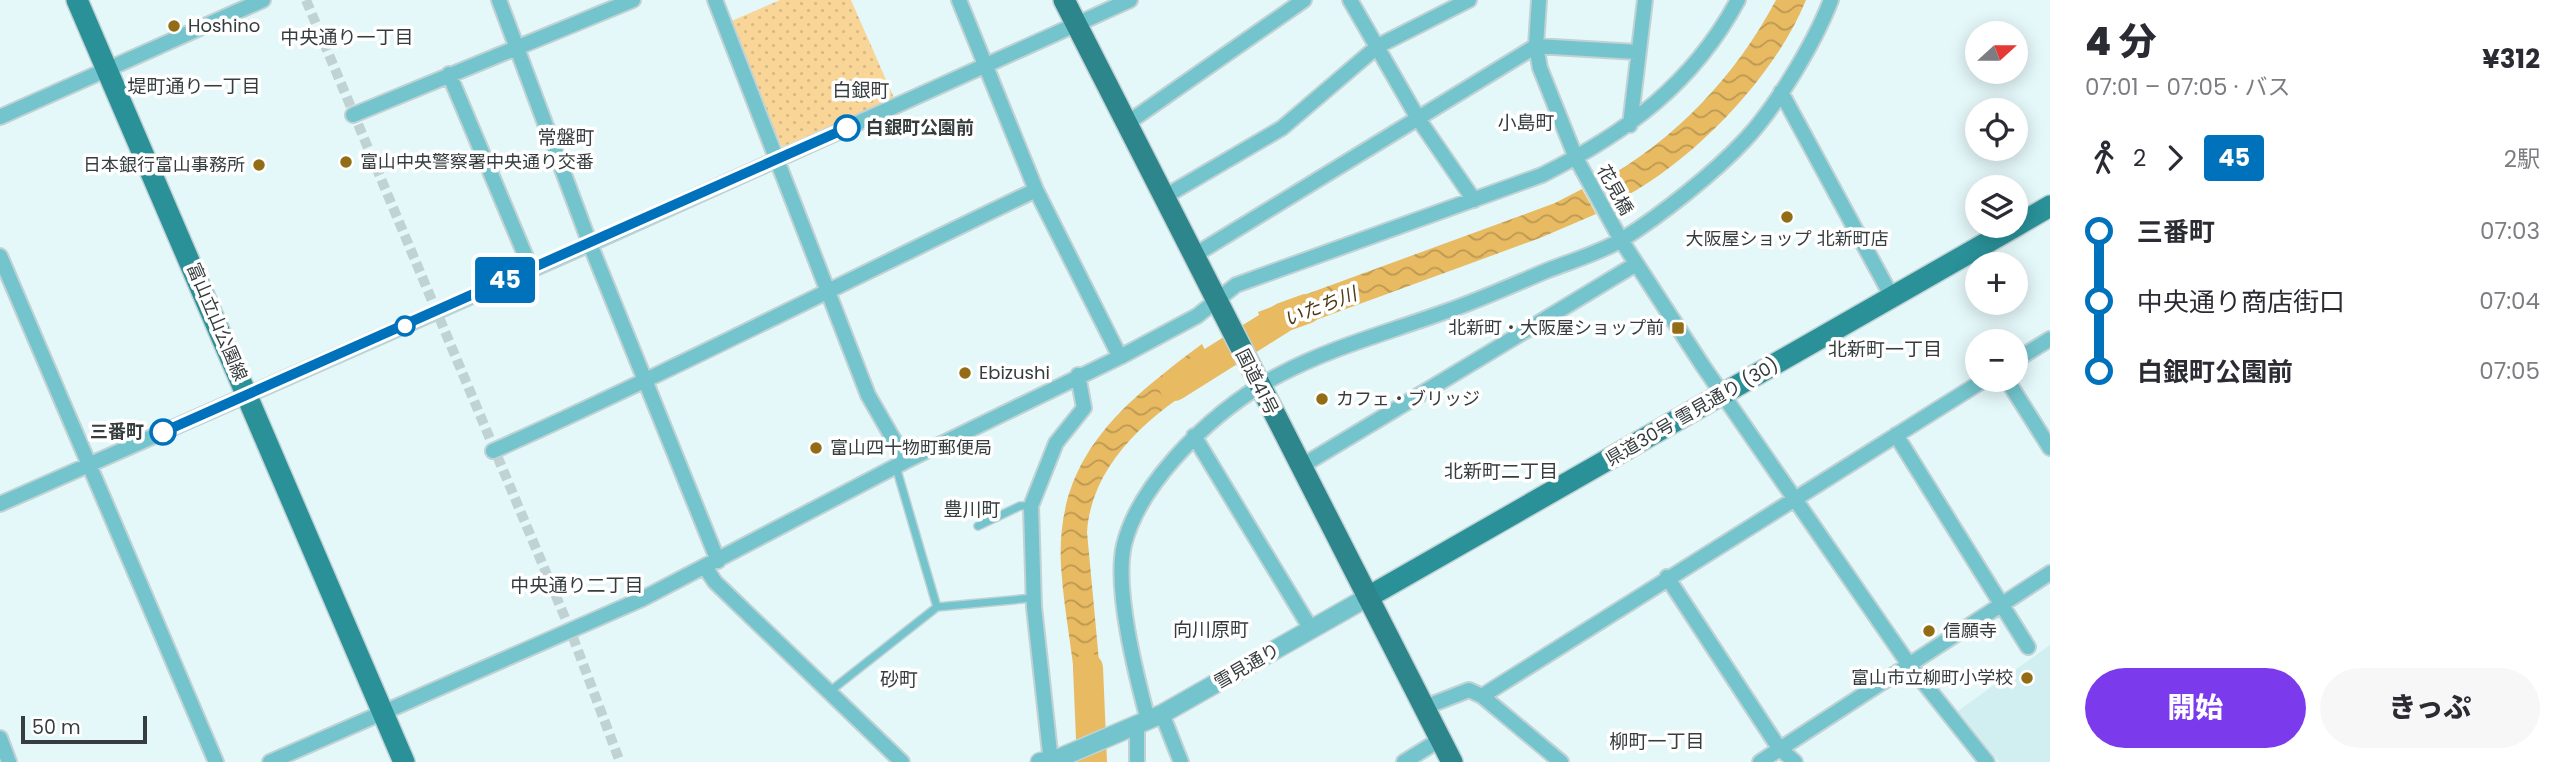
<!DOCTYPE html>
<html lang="ja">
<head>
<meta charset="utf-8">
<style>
  body { margin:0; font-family:Poppins,"Noto Sans JP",sans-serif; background:#f7f7f7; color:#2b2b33; height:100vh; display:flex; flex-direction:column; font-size:26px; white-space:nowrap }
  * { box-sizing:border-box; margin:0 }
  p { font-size:23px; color:#7c7c81 }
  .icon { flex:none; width:38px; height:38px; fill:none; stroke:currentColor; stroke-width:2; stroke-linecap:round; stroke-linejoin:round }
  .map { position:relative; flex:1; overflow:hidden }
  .panel { display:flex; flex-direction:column; background:#fff; width:525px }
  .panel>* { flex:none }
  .badge { padding:0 14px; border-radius:5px; font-size:24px; line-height:46px }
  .needle { width:46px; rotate:69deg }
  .fabs { position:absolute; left:1965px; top:21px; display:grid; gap:14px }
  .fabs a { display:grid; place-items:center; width:63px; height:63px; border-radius:50%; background:#fff; box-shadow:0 4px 18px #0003; font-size:35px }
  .scale { position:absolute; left:21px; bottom:18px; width:126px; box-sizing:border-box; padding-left:7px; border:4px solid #363d3e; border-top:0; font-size:19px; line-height:24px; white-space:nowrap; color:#363d3e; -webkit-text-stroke:5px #fff; paint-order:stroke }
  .map>.badge { position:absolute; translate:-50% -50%; box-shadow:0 0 0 4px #fff }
  .legs { display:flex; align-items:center; gap:10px; height:77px; padding:0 35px; font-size:23px }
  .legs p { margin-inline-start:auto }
  .overview { display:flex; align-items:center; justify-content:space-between; height:119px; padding:0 35px }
  h1 { font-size:38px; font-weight:800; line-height:52px }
  .primary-button { display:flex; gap:14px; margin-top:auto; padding:14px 35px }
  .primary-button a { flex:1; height:80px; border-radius:42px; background:#7c3aed; color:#fff; font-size:28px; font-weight:800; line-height:80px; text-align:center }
  .primary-button a+a { background:#f7f7f7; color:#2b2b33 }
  ul { padding:0 35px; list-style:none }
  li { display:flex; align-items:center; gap:24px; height:70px; font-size:26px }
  li i { display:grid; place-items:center; width:10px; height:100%; margin:0 9px; background:currentColor }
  li i::after { content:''; width:18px; height:18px; margin:-9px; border:5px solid; border-radius:50%; background:#fff }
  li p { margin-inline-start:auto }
  li:first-child i { background:linear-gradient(#0000 50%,currentColor 0) }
  li:last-child i { background:linear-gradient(currentColor 50%,#0000 0) }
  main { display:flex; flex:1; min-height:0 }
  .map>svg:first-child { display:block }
  .built { fill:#d1eef1 }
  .green { fill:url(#green-dots) }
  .water { fill:url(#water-waves) }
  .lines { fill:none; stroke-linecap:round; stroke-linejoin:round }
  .river { stroke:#e8ba62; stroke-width:30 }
  .pedestrian-tunnel { stroke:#c1d2d4; stroke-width:10; stroke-dasharray:10 5; stroke-linecap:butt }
  .service-casing { stroke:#c1d2d4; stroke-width:10 }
  .minor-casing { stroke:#c1d2d4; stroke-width:18 }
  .tertiary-casing { stroke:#c1d2d4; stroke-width:21 }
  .primary-casing { stroke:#c1d2d4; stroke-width:24 }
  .trunk-casing { stroke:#c1d2d4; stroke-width:24 }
  .service { stroke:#73c4cc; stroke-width:7 }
  .minor { stroke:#73c4cc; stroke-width:14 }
  .tertiary { stroke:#73c4cc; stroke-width:18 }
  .primary { stroke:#2a9199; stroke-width:21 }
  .trunk { stroke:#2e868d; stroke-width:21 }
  .line-1-casing { stroke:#fff; stroke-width:16 }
  .line-1 { stroke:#0072bc; stroke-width:10 }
  .poi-dot { fill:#936d15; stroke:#fff; stroke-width:2.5 }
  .stop-1-dot { fill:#fff; stroke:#0072bc; stroke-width:3.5 }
  .labels { text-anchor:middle; stroke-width:7; stroke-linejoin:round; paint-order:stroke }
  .poi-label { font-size:18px; fill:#363d3e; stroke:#fff; text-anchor:start }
  .stop-label { font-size:18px; font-weight:bold; fill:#363d3e; stroke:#fff; text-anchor:start }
  .street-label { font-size:18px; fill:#363d3e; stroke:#fff }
  .neighbourhood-label { font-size:19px; fill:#363d3e; stroke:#fff }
  .water-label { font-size:19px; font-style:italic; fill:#4d3a14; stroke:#fff }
</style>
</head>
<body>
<main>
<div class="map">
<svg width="2050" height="762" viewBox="0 0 2050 762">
  <defs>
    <pattern id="green-dots" width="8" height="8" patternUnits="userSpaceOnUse" patternTransform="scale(1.75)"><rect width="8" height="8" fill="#f9d697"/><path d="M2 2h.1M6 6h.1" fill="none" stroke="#d6b983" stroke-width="1.8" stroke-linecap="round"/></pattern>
    <pattern id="water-waves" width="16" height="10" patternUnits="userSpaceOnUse" patternTransform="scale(1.75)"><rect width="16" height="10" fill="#e8ba62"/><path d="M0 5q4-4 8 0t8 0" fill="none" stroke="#bd9852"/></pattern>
  </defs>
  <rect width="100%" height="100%" fill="#e4f7f9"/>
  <!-- built -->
  <path class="built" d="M 2050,645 L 2050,762 L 1999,762 L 1958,711 Z"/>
  <!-- green -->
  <path class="green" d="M 780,0 L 851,0 L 894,98 L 782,147 L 727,23 Z"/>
  <!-- water -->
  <path class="water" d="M 1776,0 L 1806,0 C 1774,79 1689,166 1613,203 L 1600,182 C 1676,139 1735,77 1776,0 Z
    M 1582,189 L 1596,214 L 1540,238 L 1269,337 L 1268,323 L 1262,324 L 1258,312 L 1555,203 Z
    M 1202,344 L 1208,356 L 1205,358 L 1208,365 L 1212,363 L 1218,374 C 1158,407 1092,459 1087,532 L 1103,704 L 1077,715 C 1076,665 1064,616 1061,566 C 1055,457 1122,404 1202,344 Z"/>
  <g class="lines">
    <!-- river -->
    <path class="river" d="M 1174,386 L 1284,317 L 1306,309
      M 1088,668 L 1092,762"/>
    <!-- pedestrian-tunnel -->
    <path class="pedestrian-tunnel" d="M 306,0 L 571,632 L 620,762"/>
    <!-- service casing -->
    <g class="service-casing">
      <path id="service" d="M 896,467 L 937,607
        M 978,526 L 1020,506 L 1031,506
        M 829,692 L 937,607 L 1033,598"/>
    </g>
    <!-- minor casing -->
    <g class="minor-casing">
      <path id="minor" d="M 499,0 L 590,244 L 718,561
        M 715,0 L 868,395 L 906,461
        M 959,0 L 1036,190 L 1120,357
        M 1350,0 L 1419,120 L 1474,200
        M 1539,0 L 1536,46 L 1540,68 L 1576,158 L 1621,240 L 1703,366 L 1908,663 L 1987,762
        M 449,74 L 531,269
        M 1781,92 L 1892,297
        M 353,115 L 633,0
        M 0,117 L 263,0
        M 1126,124 L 1304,0
        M 1630,125 L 1645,0
        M 1164,197 L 1282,128 L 1378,46 L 1469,0
        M 0,256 L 216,762
        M 1193,256 L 1536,46 L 1637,52
        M 2016,360 L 2050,339
        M 2007,380 L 2050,448
        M 1896,435 L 2028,647
        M 1194,436 L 1311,629
        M 493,451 C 676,369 855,276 1036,190
        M 1300,467 L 1636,264
        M 0,504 L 590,244 L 1130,0
        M 705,567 L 715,582 L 902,762
        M 1667,577 L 1779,748 L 1795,762
        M 1482,696 L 1984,380
        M 1425,707 L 1469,690 L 1482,696 L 1561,762
        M 1162,714 L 1181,762
        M 1148,720 C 1136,675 1114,589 1124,545 C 1132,512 1152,484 1174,459 C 1259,363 1339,350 1453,309 C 1484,298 1515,284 1546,271 C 1571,261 1600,253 1623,239 C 1661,215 1713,174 1744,141 C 1775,109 1815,42 1831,0
        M 1137,725 L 1137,762
        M 0,738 L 9,762
        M 270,762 L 642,599 L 906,461 L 1120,357 L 1197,316 L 1236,285 L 1542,175 C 1626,133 1693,84 1738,0
        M 1051,762 L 1034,607 L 1031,506 L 1056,443 L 1084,408 L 1078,375
        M 1404,762 L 1441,739
        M 1760,762 L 2050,573"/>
    </g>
    <!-- tertiary casing -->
    <g class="tertiary-casing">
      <path id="tertiary" d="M 1040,762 L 1057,759 L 1162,714 L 1368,597"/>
    </g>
    <!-- primary casing -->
    <g class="primary-casing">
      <path id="primary" d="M 77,0 L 404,762
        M 2016,226 L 2050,206
        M 1368,597 L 2016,226"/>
    </g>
    <!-- trunk casing -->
    <g class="trunk-casing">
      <path id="trunk" d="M 1064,0 L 1452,762"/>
    </g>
    <!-- service -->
    <use href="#service" class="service"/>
    <!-- minor -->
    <use href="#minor" class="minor"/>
    <!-- tertiary -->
    <use href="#tertiary" class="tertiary"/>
    <!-- primary -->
    <use href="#primary" class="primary"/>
    <!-- trunk -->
    <use href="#trunk" class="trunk"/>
  </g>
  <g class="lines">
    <!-- line-1 casing -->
    <g class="line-1-casing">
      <path id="line-1" d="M 163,432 L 847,128"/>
    </g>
    <!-- line-1 -->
    <use href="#line-1" class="line-1"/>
  </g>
  <!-- markers -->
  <g class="poi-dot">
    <circle cx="174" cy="26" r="7"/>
    <circle cx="346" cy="162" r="7"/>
    <circle cx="259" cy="165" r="7"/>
    <circle cx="1787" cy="217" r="7"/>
    <rect x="1671" y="321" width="14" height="14" rx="3.5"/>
    <circle cx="965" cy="373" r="7"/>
    <circle cx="1322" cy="399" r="7"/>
    <circle cx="816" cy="448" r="7"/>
    <circle cx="1929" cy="631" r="7"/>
    <circle cx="2027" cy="678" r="7"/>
  </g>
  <g class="stop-1-dot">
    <circle cx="847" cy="128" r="12"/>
    <circle cx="405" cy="326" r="9"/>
    <circle cx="163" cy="432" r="12"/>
  </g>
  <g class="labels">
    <!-- poi labels -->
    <g class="poi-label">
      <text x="188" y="32">Hoshino</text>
      <text x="360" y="168">富山中央警察署中央通り交番</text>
      <text x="245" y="171" text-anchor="end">日本銀行富山事務所</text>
      <text x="1787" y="245" text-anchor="middle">大阪屋ショップ 北新町店</text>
      <text x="1664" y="334" text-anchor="end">北新町・大阪屋ショップ前</text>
      <text x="979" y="379">Ebizushi</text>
      <text x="1336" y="405">カフェ・ブリッジ</text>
      <text x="830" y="454">富山四十物町郵便局</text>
      <text x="1943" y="637">信願寺</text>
      <text x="2013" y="684" text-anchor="end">富山市立柳町小学校</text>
    </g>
    <!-- stop labels -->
    <g class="stop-label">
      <text x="866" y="134">白銀町公園前</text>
      <text x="144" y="438" text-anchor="end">三番町</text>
    </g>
    <!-- street labels -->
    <g class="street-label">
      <text transform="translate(1615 190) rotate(61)" y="6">花見橋</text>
      <text transform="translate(217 322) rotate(67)" y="6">富山立山公園線</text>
      <text transform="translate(1257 382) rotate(63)" y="6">国道41号</text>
      <text transform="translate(1692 412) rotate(-30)" y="6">県道30号 雪見通り (30)</text>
      <text transform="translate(1247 666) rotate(-30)" y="6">雪見通り</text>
    </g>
    <!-- neighbourhood labels -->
    <g class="neighbourhood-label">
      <text x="347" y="44">中央通り一丁目</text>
      <text x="194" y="93">堤町通り一丁目</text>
      <text x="861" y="97">白銀町</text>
      <text x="1526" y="129">小島町</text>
      <text x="566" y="144">常盤町</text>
      <text x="1885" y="356">北新町一丁目</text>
      <text x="1501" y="478">北新町二丁目</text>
      <text x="972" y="516">豊川町</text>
      <text x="577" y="592">中央通り二丁目</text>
      <text x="1211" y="636">向川原町</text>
      <text x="899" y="686">砂町</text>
      <text x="1657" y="748">柳町一丁目</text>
    </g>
    <!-- water labels -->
    <g class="water-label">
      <text transform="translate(1320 306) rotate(-21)" y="7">いたち川</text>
    </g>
  </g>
</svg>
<div class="fabs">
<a><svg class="needle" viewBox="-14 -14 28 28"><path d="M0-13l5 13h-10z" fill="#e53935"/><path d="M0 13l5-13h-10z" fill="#7c7c81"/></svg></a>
<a><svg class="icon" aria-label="locate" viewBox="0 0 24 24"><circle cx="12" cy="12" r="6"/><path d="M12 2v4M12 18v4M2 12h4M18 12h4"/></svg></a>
<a><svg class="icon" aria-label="layers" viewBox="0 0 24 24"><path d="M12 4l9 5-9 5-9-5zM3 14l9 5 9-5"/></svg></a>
<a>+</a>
<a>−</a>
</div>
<div class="scale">50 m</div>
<b class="badge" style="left:505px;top:280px;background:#0072bc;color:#fff">45</b>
</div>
<section class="panel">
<div class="overview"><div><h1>4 分</h1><p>07:01 – 07:05 · バス</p></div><b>¥312</b></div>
<div class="legs"><svg class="icon" aria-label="walk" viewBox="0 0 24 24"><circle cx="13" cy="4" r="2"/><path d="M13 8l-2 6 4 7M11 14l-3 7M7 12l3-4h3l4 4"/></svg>2<svg class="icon" aria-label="forward" viewBox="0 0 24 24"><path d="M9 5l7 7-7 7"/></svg><b class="badge" style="background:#0072bc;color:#fff">45</b><p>2駅</p></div>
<ul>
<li><i style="color:#0072bc"></i><b>三番町</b><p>07:03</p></li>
<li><i style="color:#0072bc"></i><span>中央通り商店街口</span><p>07:04</p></li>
<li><i style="color:#0072bc"></i><b>白銀町公園前</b><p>07:05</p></li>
</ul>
<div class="primary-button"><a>開始</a><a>きっぷ</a></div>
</section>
</main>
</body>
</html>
